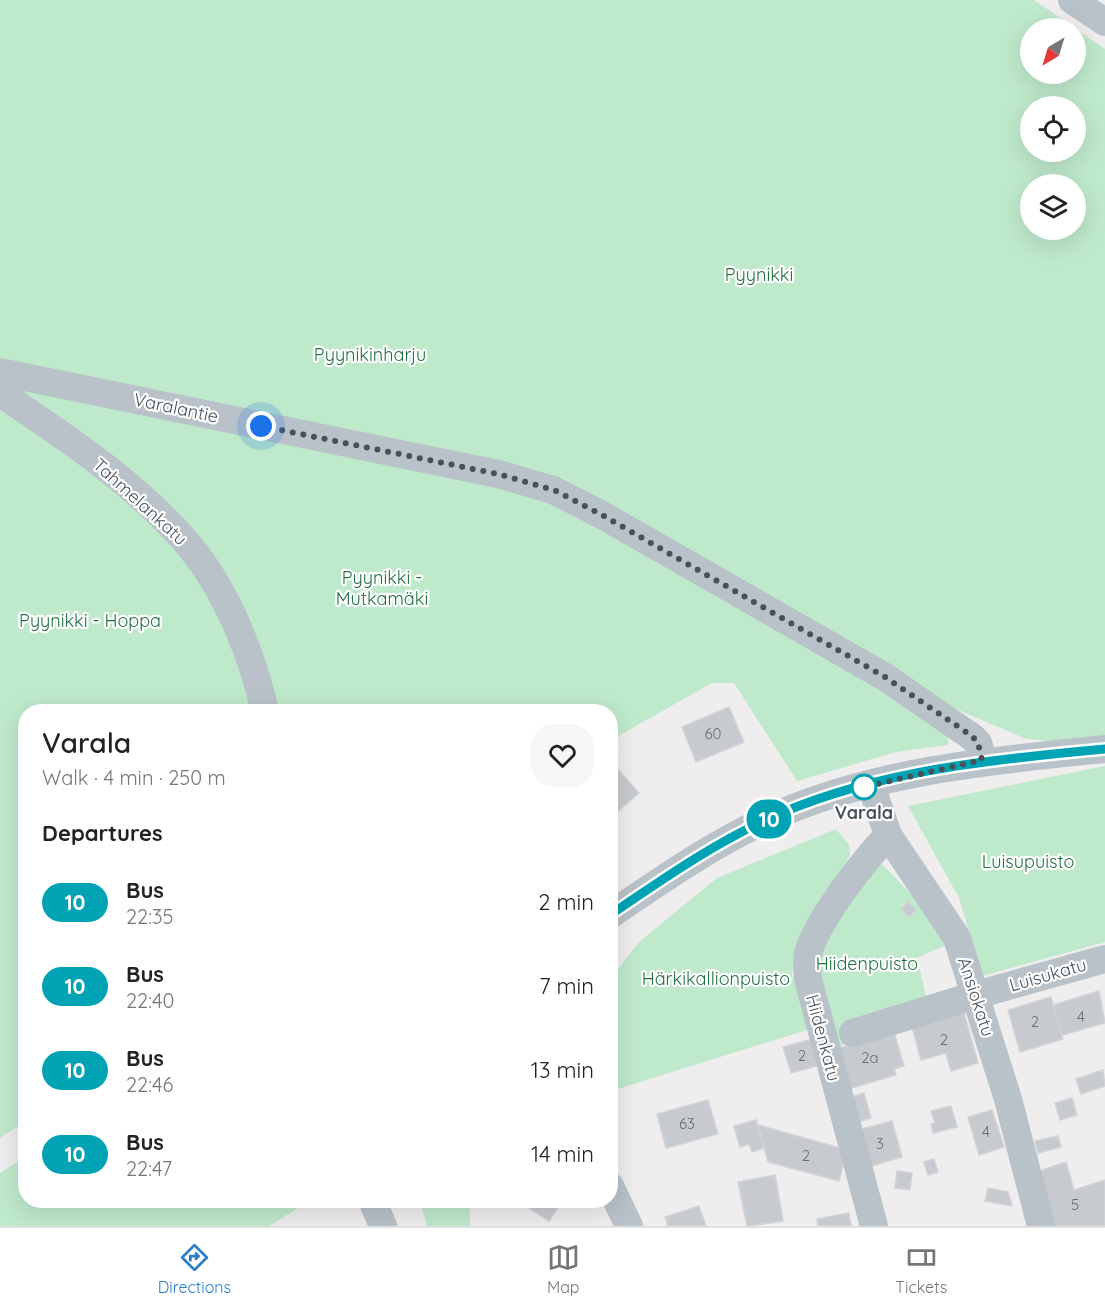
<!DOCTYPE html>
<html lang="en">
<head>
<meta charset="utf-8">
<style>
  body { margin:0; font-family:Quicksand,sans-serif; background:#f6f6f6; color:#222; height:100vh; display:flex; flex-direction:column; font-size:22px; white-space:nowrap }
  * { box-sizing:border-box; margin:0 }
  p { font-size:20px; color:#767676 }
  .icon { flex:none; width:33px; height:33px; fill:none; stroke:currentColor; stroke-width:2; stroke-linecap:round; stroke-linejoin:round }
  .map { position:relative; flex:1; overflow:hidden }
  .drawer { position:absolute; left:18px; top:704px; width:600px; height:504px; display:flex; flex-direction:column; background:#fff; border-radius:24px; box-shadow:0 6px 24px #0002 }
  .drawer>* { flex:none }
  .badge { padding:0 12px; border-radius:20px; font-size:21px; line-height:39px }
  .needle { width:39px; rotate:218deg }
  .buttons { position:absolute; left:1020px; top:18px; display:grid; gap:12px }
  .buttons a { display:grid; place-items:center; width:66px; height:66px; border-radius:50%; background:#fff; box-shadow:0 6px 24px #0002; font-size:30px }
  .you { position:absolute; width:30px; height:30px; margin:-15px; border:4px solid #fff; border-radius:50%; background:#1a73e8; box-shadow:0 0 0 9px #1a73e833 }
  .map>.badge { position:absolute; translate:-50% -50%; box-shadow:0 0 0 3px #fff }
  h2 { padding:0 24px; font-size:22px; line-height:54px }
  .round { display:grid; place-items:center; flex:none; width:63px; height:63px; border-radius:24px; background:#f6f6f6 }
  .overview { display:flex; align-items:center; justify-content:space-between; height:102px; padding:0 24px }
  h1 { font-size:28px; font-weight:600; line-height:45px }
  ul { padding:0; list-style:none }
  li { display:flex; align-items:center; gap:18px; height:84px; padding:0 24px }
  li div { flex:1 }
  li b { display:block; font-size:22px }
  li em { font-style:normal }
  li .badge { min-width:66px; font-weight:700; text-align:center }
  .dock { display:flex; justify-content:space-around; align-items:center; height:84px; border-top:2px solid #e0e0e0; background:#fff; font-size:16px; color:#767676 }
  .dock a { display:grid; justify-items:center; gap:3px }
  .dock .active { color:#2b7fca }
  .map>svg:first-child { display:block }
  .green { fill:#bfe9cb; fill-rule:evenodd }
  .building { fill:#c7cacf; stroke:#d1d3d8; stroke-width:1.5 }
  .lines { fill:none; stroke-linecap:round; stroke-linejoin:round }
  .minor { stroke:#b9c2c8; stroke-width:28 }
  .line-casing { stroke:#fff; stroke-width:14 }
  .line { stroke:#00a3b4; stroke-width:9 }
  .walk { stroke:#475158; stroke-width:6; stroke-dasharray:0 10.8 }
  .stop-dot { fill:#fff; stroke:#00a3b4; stroke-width:3 }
  .labels { text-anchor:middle; stroke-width:4.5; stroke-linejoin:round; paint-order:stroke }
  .number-label { font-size:15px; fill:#676f76 }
  .park-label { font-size:18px; fill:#207141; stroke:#fff }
  .street-label { font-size:18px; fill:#475158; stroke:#fff }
  .stop-label { font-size:18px; font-weight:bold; fill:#475158; stroke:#fff }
</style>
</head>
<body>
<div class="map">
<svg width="1105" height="1226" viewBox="0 0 1105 1226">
  <rect width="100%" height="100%" fill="#efeded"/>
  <!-- green -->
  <path class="green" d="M 0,0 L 1034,0 L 1105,49 L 1105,736 L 1065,742 L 1026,739 L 949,706 L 948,745 L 896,752 L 797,781 L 734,683 L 712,683 L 611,740 L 610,711 L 26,711 L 25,1122 L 0,1138 ZM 1030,28 L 1076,28 L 1076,74 L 1030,74 ZM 1030,106 L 1076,106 L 1076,152 L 1030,152 ZM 1030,184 L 1076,184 L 1076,230 L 1030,230 Z
    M 1105,766 L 1105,942 L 982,976 L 959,898 L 908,806 Z
    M 836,829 L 849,845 L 850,855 L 794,954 L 792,976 L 813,1028 L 611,1091 L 611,983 L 612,977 L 639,942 L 717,878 Z
    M 870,865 L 883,865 L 926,910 L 946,945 L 917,958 L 927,1000 L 851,1043 L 835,1047 L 816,964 L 828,931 Z
    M 25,1157 L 26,1200 L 311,1200 L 269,1226 L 0,1226 L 0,1173 Z
    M 420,1200 L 469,1200 L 470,1226 L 427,1226 Z"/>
  <!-- building -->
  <path class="building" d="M 729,707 L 744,742 L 696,762 L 682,727 Z
    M 614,765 L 639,793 L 610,818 L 610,767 Z
    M 908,902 L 916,910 L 909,917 L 901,909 Z
    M 1099,991 L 1105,1023 L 1062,1035 L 1053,1005 Z
    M 1051,997 L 1063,1039 L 1020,1052 L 1008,1010 Z
    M 964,1013 L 978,1063 L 951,1071 L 946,1053 L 921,1060 L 912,1027 Z
    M 894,1032 L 904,1066 L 894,1069 L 896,1075 L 848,1089 L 836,1049 Z
    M 813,1039 L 820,1065 L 791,1073 L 783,1047 Z
    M 1103,1070 L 1105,1086 L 1081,1094 L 1076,1079 Z
    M 864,1093 L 871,1118 L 855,1123 L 848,1098 Z
    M 1072,1098 L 1077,1115 L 1060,1120 L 1055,1103 Z
    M 708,1100 L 718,1134 L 666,1148 L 657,1114 Z
    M 951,1106 L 957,1127 L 933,1133 L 931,1124 L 935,1123 L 931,1111 Z
    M 992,1110 L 1004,1147 L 979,1155 L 968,1117 Z
    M 756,1120 L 764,1148 L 752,1152 L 749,1144 L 740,1147 L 734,1126 Z
    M 892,1121 L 902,1157 L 868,1167 L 858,1130 Z
    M 758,1125 L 847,1150 L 839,1181 L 768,1162 Z
    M 1058,1136 L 1061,1147 L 1038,1153 L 1035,1141 Z
    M 934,1159 L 938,1172 L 928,1175 L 924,1162 Z
    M 1066,1162 L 1074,1190 L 1105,1180 L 1105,1226 L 1054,1226 L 1034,1173 Z
    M 897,1171 L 912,1173 L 910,1190 L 895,1188 Z
    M 775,1175 L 783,1221 L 747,1226 L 738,1182 Z
    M 988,1188 L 1008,1192 L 1012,1206 L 985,1201 Z
    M 517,1200 L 563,1200 L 549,1221 Z
    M 699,1206 L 706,1226 L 668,1226 L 665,1217 Z
    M 849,1213 L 851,1226 L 818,1226 L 817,1219 Z"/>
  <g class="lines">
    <!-- minor -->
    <path class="minor" d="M 1072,0 L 1105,22
      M 0,372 L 498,474 L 553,490 L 602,515 L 885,677 L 972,737 L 978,743 L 983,760
      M 0,393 C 67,438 140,486 192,549 C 228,594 252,655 265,711
      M 871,785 L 888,835 L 957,938 L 1008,1099 L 1041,1226
      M 610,915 C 664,878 719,840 779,814 C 881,770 996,760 1105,749
      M 853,1033 L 976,995 L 1105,959
      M 610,1186 L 629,1226
      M 372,1200 L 383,1226
      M 874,1226 L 808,979 C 807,968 806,957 810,947 C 823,913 863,862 888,835"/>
  </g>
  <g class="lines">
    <!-- line casing -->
    <g class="line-casing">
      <path id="line" d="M 610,915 C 664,878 719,840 779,814 C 881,770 996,759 1105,749"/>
    </g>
    <!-- line -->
    <use href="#line" class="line"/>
    <!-- walk -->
    <path class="walk" d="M 261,426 L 498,474 L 554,490 L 602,515 L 885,677 L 972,736 L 978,743 L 982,760 L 864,787"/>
  </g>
  <!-- markers -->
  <circle class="stop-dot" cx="864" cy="787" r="12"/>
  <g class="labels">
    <!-- number labels -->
    <g class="number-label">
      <text x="713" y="739">60</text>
      <text x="1081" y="1022">4</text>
      <text x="1035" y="1027">2</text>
      <text x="944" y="1045">2</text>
      <text x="802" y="1061">2</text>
      <text x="870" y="1063">2a</text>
      <text x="687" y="1129">63</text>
      <text x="986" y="1137">4</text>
      <text x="880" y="1149">3</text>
      <text x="806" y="1161">2</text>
      <text x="1075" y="1210">5</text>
    </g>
    <!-- park labels -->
    <g class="park-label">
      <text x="759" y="281">Pyynikki</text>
      <text x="370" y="361">Pyynikinharju</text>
      <text x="382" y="584">Pyynikki -<tspan x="382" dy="21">Mutkamäki</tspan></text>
      <text x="90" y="627">Pyynikki - Hoppa</text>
      <text x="1028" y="868">Luisupuisto</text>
      <text x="867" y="970">Hiidenpuisto</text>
      <text x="716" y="985">Härkikallionpuisto</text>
    </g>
    <!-- street labels -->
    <g class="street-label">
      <text transform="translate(176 408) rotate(12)" y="6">Varalantie</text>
      <text transform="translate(140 502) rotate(42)" y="6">Tahmelankatu</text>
      <text transform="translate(1048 975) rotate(-16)" y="6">Luisukatu</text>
      <text transform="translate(976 997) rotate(72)" y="6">Ansiokatu</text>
      <text transform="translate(823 1038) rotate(75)" y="6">Hiidenkatu</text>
    </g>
    <!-- stop labels -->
    <g class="stop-label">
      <text x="864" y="819">Varala</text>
    </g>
  </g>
</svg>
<div class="buttons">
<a><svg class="needle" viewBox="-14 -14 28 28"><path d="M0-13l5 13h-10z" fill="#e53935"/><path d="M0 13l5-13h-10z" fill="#767676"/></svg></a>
<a><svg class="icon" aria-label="locate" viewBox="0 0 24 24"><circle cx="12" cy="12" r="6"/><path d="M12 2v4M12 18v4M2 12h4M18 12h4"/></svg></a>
<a><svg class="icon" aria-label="layers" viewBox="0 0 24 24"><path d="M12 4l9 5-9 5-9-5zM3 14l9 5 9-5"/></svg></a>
</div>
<div class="you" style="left:261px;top:426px"></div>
<b class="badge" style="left:769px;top:819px;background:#00a3b4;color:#fff">10</b>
<section class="drawer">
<div class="overview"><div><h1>Varala</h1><p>Walk · 4 min · 250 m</p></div><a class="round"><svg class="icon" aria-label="heart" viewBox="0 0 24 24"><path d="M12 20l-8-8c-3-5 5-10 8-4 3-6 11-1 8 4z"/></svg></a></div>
<h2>Departures</h2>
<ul>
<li><span class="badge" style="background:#00a3b4;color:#fff">10</span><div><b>Bus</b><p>22:35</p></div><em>2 min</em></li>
<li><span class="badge" style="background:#00a3b4;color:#fff">10</span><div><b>Bus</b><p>22:40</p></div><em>7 min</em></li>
<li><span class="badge" style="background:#00a3b4;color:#fff">10</span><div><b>Bus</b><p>22:46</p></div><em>13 min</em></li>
<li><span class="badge" style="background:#00a3b4;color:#fff">10</span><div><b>Bus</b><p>22:47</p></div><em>14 min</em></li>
</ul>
</section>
</div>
<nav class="dock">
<a class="active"><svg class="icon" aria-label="directions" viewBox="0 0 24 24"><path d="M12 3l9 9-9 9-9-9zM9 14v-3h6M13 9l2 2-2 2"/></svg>Directions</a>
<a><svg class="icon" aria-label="map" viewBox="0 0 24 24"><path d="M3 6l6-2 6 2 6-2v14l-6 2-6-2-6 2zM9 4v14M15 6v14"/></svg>Map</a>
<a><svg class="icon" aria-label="tickets" viewBox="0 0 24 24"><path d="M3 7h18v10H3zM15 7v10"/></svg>Tickets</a>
</nav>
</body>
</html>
